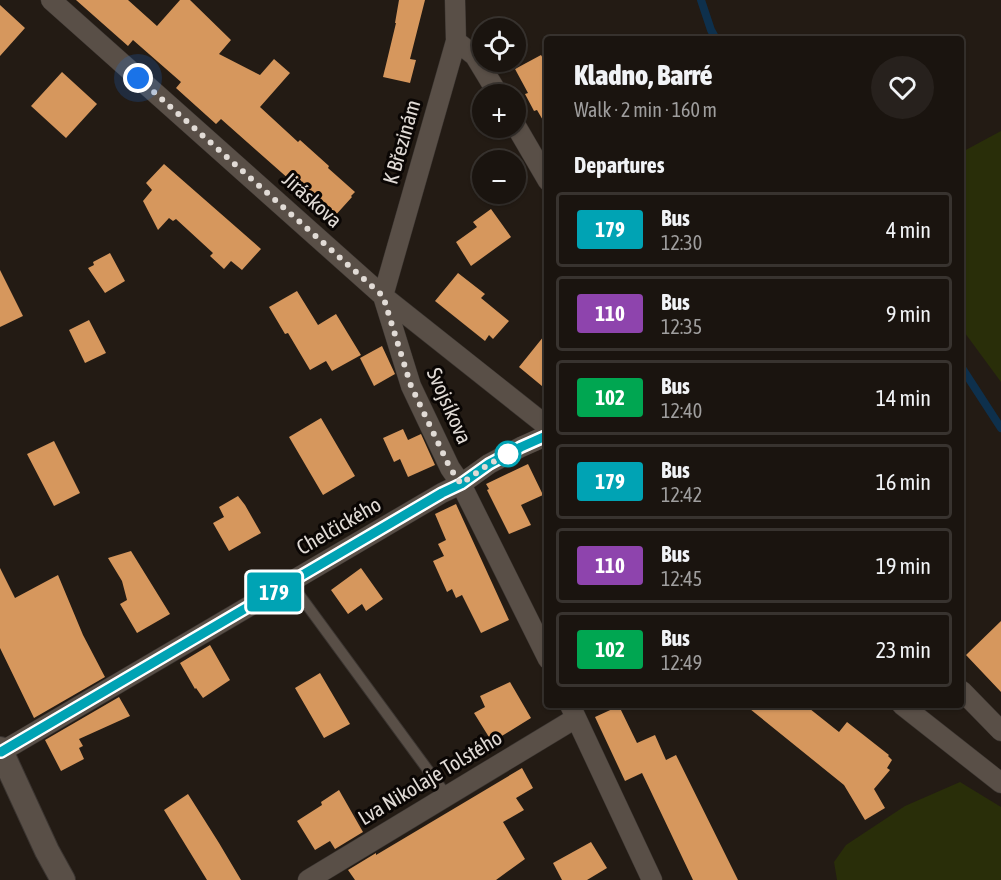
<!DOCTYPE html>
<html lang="en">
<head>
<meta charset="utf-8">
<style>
  body { margin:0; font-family:"Asap Condensed",sans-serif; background:#27211d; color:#f1f3f6; height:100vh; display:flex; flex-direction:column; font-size:22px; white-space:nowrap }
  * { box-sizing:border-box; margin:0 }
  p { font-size:20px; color:#9f9e9e }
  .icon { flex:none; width:33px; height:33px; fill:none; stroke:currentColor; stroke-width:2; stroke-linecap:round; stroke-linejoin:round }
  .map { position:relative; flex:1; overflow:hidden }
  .side { position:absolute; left:544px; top:36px; width:420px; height:672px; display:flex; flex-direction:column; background:#1a140f; border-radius:6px; box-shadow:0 2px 4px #0004,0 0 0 2px #38332f }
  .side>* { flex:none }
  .badge { padding:0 12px; border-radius:4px; font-size:21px; line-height:39px }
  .buttons { position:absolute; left:472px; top:18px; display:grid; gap:12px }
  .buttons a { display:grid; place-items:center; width:54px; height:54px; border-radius:50%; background:#1a140f; box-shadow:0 2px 4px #0004,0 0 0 2px #38332f; font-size:30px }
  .you { position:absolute; width:30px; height:30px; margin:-15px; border:4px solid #fff; border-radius:50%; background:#1a73e8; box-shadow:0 0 0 9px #1a73e833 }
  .map>.badge { position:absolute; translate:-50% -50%; box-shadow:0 0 0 3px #fff }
  h2 { padding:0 30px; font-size:22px; line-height:54px }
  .round { display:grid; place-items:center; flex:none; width:63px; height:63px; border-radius:32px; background:#27211d }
  .head { display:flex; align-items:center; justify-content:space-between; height:102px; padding:0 30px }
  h1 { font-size:28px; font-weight:800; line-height:45px }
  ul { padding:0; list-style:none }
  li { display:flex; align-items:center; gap:18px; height:75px; margin:0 12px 9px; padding:0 18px; border:3px solid #38332f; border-radius:6px }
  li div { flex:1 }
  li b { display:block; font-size:22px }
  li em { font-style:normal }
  li .badge { min-width:66px; font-weight:700; text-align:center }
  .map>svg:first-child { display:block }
  .green { fill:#292e09 }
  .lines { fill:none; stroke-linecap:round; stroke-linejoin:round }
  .stream { stroke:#0e304c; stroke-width:8 }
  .building { fill:#d6975d }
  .service-casing { stroke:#3b3531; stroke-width:12 }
  .minor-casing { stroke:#3b3531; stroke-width:21 }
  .tertiary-casing { stroke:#3b3531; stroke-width:26 }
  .service { stroke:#594f47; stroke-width:10 }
  .minor { stroke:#594f47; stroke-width:20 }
  .tertiary { stroke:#594f47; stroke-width:24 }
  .line-casing { stroke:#fff; stroke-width:14 }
  .line { stroke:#00a3b4; stroke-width:9 }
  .walk { stroke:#e1dbd6; stroke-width:6; stroke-dasharray:0 10.8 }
  .stop-dot { fill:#fff; stroke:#00a3b4; stroke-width:3 }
  .labels { text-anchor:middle; stroke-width:6; stroke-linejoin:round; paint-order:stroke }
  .street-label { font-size:21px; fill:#e1dbd6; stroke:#0a0604 }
</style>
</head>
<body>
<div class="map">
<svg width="1001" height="880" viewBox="0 0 1001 880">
  <rect width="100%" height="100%" fill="#231b14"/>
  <!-- green -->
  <path class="green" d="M 1001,131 L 1001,382 L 962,329 L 962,152 Z
    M 960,782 L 1001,807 L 1001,880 L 837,880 L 834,862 L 846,845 L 905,806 Z"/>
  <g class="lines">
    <!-- stream -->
    <path class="stream" d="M 701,0 L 711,30 L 716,39
      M 962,368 L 1001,428"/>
  </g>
  <!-- building -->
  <path class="building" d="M 76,0 L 128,0 L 157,26 L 180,0 L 190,0 L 231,40 L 219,54 L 260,75 L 274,59 L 290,73 L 260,107 L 298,142 L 300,140 L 329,166 L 328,168 L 355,192 L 351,196 L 352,197 L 333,218 L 221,119 L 216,124 L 176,88 L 181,82 L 133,40 L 128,46 Z
    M 399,0 L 425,0 L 410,59 L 416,60 L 410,83 L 383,77 L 396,23 L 395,23 Z
    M 0,5 L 25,28 L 0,56 Z
    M 541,55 L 548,67 L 548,129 L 537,110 L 534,111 L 525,94 L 528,93 L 515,69 Z
    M 62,72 L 97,104 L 66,138 L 31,106 Z
    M 164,164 L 261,249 L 242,270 L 231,261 L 224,269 L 210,256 L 213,253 L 176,219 L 173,221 L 169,218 L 158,230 L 143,201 L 152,190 L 146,183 Z
    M 491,209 L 511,237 L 471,266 L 456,242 L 477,227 L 473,222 Z
    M 110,253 L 125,281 L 105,293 L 88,268 L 94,265 L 93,262 Z
    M 0,270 L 23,316 L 0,327 Z
    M 458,273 L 485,294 L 481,298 L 509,321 L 493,339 L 489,335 L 485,341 L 435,301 Z
    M 297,291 L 318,325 L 336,314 L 361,355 L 332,371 L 326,361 L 310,370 L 288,333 L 285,334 L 269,307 Z
    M 89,320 L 106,353 L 85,363 L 69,330 Z
    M 548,331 L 548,391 L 519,367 Z
    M 382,346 L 395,374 L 374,386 L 360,358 Z
    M 321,418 L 355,476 L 323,495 L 289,437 Z
    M 403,429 L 408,440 L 421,434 L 435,465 L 408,477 L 400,459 L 394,462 L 383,438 Z
    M 54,441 L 80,493 L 54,506 L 27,454 Z
    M 528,464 L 543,495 L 521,505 L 531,525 L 509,534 L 487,490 L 489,489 L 486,484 Z
    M 238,496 L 245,505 L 261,533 L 229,551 L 213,523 L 224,517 L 219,507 Z
    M 456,504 L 509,620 L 481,633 L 462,595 L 456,598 L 452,589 L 447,592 L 433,561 L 444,556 L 438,544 L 446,540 L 435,514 Z
    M 131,551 L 170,614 L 137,633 L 120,604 L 127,600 L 122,581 L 108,558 Z
    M 0,568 L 15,598 L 58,575 L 83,635 L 105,677 L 34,718 L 0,648 Z
    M 361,568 L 383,599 L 366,611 L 362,604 L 348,614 L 331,590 Z
    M 1001,621 L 1001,692 L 966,655 Z
    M 210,645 L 230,680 L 203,698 L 196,688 L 195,689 L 180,663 Z
    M 320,673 L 350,724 L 324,738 L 295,688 Z
    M 510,682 L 531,718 L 492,742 L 474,713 L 485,707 L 480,696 Z
    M 119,697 L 130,716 L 79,739 L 83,746 L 79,748 L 84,759 L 61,771 L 45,740 Z
    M 745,705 L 805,705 L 839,732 L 847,722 L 889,755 L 888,756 L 892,760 L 887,768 L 890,770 L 874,789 L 885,808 L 865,820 L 844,785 Z
    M 619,706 L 637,743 L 655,735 L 666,760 L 676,755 L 738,880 L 693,880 L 642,773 L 625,781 L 595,717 Z
    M 522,768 L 533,788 L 516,798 L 524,810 L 503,822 L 525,859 L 496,880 L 355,880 L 348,870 L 376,853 L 376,855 Z
    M 339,790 L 363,832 L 335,849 L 330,841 L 315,850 L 297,821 L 322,805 L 321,802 Z
    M 188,794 L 219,843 L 241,880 L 207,880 L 164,810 Z
    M 591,842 L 607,868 L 587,880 L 562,880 L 553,863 Z"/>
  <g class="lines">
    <!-- service casing -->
    <g class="service-casing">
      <path id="service" d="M 290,582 L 447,796"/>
    </g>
    <!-- minor casing -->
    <g class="minor-casing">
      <path id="minor" d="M 51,0 L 383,296 L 548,427
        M 455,0 L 456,41 L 383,296 L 411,386 L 450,468 L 461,484 L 548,659
        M 456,41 L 475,56 L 498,94
        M 516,126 L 548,181
        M 962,691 L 1001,731
        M 570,705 L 652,880
        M 902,705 L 1001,783
        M 1,752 L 442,493 L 461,484 L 489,464 L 521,447 L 548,435
        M 308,880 L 576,718"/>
    </g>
    <!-- tertiary casing -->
    <g class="tertiary-casing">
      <path id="tertiary" d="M 0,749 L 47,851 L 63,880"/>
    </g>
    <!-- service -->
    <use href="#service" class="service"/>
    <!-- minor -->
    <use href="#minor" class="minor"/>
    <!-- tertiary -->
    <use href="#tertiary" class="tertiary"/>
  </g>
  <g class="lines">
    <!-- line casing -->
    <g class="line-casing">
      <path id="line" d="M 1,752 L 442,493 L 461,484 L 489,464 L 521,447 L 548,435"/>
    </g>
    <!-- line -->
    <use href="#line" class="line"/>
    <!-- walk -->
    <path class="walk" d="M 138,78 L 383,296 L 411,386 L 450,468 L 461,484 L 489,464 L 508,454"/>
  </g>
  <!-- markers -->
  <circle class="stop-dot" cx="508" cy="454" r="12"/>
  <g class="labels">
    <!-- street labels -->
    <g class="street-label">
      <text transform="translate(402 142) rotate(-74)" y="7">K Březinám</text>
      <text transform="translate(312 200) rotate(42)" y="7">Jiráskova</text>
      <text transform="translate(449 406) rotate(66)" y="7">Svojsíkova</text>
      <text transform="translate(339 526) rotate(-30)" y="7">Chelčického</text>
      <text transform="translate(430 778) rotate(-31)" y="7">Lva Nikolaje Tolstého</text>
    </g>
  </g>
</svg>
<div class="buttons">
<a><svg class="icon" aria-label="locate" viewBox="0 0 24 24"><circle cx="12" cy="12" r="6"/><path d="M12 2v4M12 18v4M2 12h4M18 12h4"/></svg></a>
<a>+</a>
<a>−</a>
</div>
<div class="you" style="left:138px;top:78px"></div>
<b class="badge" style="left:274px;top:592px;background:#00a3b4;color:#fff">179</b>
<section class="side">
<div class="head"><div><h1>Kladno, Barré</h1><p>Walk · 2 min · 160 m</p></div><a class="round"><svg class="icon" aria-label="heart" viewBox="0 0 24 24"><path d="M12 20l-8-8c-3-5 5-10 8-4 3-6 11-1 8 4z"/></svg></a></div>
<h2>Departures</h2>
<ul>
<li><span class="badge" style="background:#00a3b4;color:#fff">179</span><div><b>Bus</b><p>12:30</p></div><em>4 min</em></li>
<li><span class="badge" style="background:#8e44ad;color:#fff">110</span><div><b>Bus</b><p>12:35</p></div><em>9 min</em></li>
<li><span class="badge" style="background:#00a651;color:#fff">102</span><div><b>Bus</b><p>12:40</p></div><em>14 min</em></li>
<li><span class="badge" style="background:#00a3b4;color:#fff">179</span><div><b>Bus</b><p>12:42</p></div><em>16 min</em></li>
<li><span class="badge" style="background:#8e44ad;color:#fff">110</span><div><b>Bus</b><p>12:45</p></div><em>19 min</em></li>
<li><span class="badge" style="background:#00a651;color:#fff">102</span><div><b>Bus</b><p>12:49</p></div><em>23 min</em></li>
</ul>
</section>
</div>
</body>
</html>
